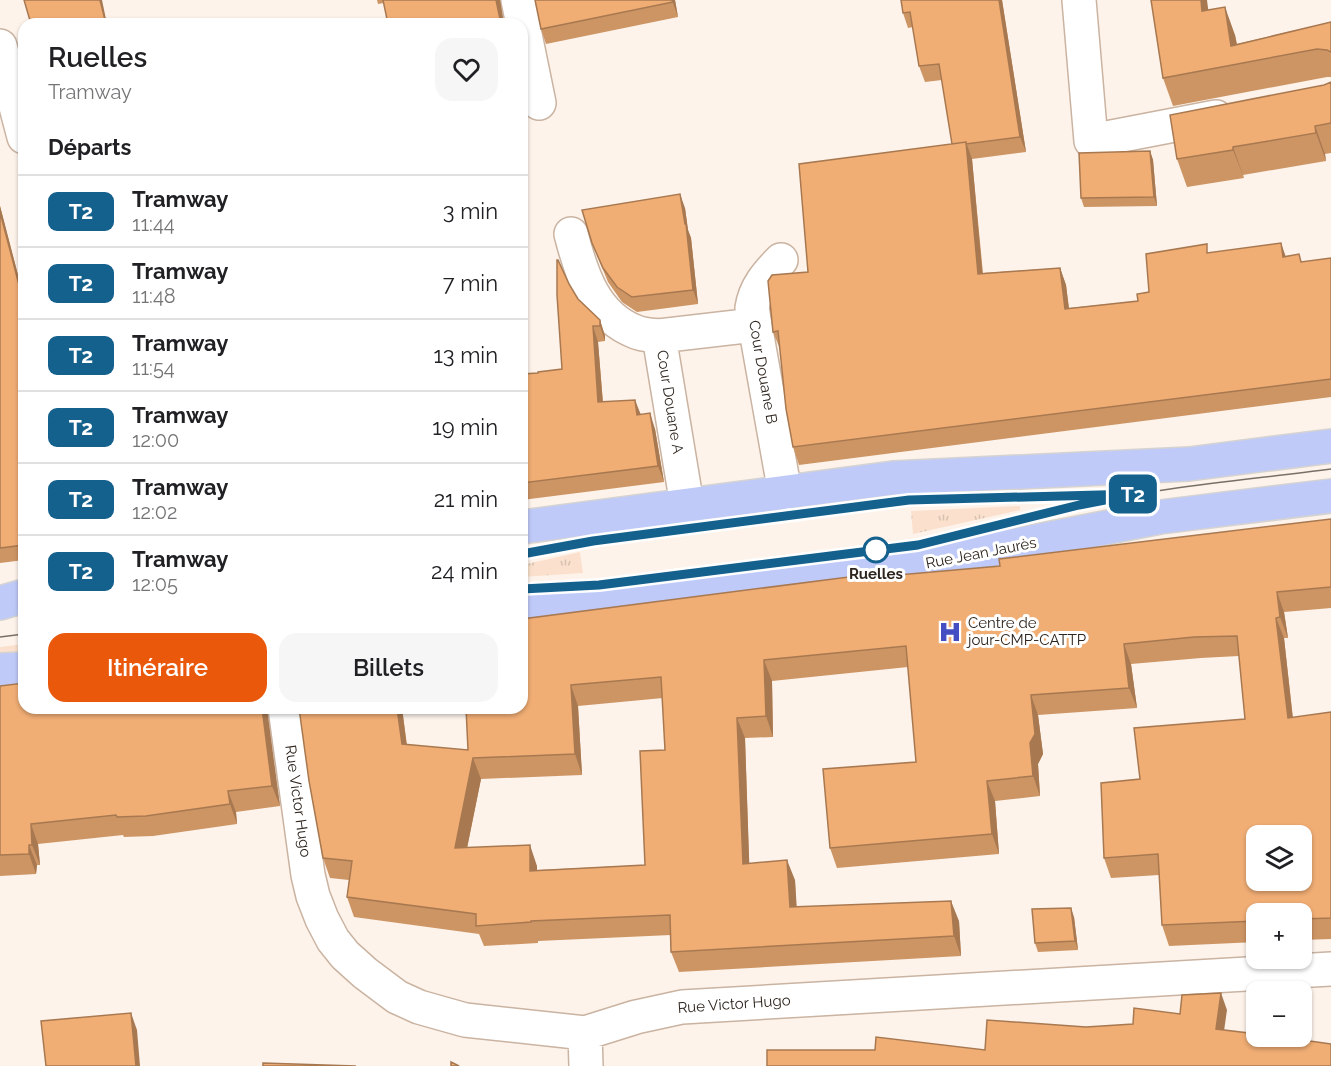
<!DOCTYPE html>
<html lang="fr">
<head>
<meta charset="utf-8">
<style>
  body { margin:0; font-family:Raleway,sans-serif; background:#f6f6f6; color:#202124; height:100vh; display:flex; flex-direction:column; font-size:22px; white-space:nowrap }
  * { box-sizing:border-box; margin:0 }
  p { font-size:20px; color:#757577 }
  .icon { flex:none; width:33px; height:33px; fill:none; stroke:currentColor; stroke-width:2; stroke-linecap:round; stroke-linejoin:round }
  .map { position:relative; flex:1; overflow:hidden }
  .panel { position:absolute; left:18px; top:18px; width:510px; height:696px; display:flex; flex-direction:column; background:#fff; border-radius:18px; box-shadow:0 2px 4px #0004 }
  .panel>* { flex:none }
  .badge { padding:0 12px; border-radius:9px; font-size:21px; line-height:39px }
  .fabs { position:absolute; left:1246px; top:825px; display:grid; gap:12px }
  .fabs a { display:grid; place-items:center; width:66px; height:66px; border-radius:12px; background:#fff; box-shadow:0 2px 4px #0004; font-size:30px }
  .map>.badge { position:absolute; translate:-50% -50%; box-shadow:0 0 0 3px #fff }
  h2 { padding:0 30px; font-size:22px; line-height:54px }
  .round { display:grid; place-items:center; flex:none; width:63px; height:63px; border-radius:18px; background:#f6f6f6 }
  .headline { display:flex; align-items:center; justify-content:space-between; height:102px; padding:0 30px }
  h1 { font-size:28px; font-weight:600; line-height:45px }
  .primary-button { display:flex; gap:12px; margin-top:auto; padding:12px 30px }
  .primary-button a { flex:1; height:69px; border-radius:18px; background:#ea580c; color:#fff; font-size:24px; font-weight:600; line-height:69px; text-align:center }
  .primary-button a+a { background:#f6f6f6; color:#202124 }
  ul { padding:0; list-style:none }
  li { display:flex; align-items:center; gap:18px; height:72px; padding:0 30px; border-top:2px solid #e0e0e0 }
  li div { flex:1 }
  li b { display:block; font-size:22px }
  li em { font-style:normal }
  li .badge { min-width:66px; font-weight:700; text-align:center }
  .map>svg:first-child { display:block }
  .grass { fill:url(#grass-tufts) }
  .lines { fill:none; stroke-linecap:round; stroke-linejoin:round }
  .minor-casing { stroke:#cab3a1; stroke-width:36 }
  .major-casing { stroke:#d5d3d2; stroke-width:36 }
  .minor { stroke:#fff; stroke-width:33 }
  .major { stroke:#bfcaf8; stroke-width:33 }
  .tram { stroke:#786f67; stroke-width:1.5 }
  .wall { fill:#ce9564; fill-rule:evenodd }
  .shaded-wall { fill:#a87951 }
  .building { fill:#f0ad74; stroke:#a87951; stroke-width:1.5; fill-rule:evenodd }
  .line-casing { stroke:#fff; stroke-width:14 }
  .line { stroke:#15618e; stroke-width:9 }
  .stop-dot { fill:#fff; stroke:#15618e; stroke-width:3 }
  .labels { text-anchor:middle; stroke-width:6; stroke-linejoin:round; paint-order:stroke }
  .street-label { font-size:15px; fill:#2e251e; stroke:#fff }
  .stop-label { font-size:15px; font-weight:bold; fill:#2e251e; stroke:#fff }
  .poi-label { font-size:15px; fill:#2e251e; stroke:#fff; text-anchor:start }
</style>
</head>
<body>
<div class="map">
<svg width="1331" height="1066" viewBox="0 0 1331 1066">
  <defs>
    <pattern id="grass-tufts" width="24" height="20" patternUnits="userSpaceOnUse" patternTransform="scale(1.5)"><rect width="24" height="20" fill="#fbe1cd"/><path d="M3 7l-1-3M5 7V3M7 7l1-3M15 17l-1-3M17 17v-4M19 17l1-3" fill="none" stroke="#d7c1b0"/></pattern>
  </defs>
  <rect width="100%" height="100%" fill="#fdf3eb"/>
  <!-- grass -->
  <path class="grass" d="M 1020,506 L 1020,510 L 913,534 L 911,511 Z
    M 580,552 L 583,573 L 522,577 L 522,565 Z
    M 24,644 L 24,654 L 0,655 L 0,647 Z"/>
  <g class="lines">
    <!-- minor casing -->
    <g class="minor-casing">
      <path id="minor" d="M 518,0 L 539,103
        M 1079,0 L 1091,141 L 1216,117
        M 0,46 L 24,137
        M 571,234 C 581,273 594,316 636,332 C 643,335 651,335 659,336 L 687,505
        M 781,260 C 767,274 755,288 752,308 L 785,493
        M 659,336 L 754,325
        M 285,708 L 308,875 L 313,896 L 322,919 L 333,940 L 345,955 L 365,973 L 397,997 L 419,1007 L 465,1020 L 585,1033 L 636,1017 L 682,1007 L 1331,969
        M 585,1033 L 586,1066"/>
    </g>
    <!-- major casing -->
    <g class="major-casing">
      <path id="major" d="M 522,527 L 893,478 L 1189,464 L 1331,446
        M 0,603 L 24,596
        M 522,612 L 602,605 L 904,567 L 1160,517 L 1331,496
        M 0,670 L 24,669"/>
    </g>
    <!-- minor -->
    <use href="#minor" class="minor"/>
    <!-- major -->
    <use href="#major" class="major"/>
    <!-- tram -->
    <path class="tram" d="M 522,554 L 593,541 L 909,500 L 1094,496
      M 522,589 L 599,585 L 901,547 C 961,538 1020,519 1079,505 C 1161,487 1247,480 1331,469
      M 0,637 L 24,634"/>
  </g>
  <!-- wall -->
  <path class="wall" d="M 377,0 L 500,0 L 504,24 L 388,24 L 384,3 L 378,4 Z
    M 535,0 L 677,0 L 675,0 L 678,17 L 546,44 L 541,29 Z
    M 901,0 L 1002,0 L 1026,152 L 972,159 L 983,273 L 1060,268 L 1066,285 L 1069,308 L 1138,301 L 1149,292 L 1210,252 L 1286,257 L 1302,262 L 1331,258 L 1331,397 L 799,465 L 793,447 L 780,349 L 773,332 L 808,272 L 952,144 L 942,80 L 925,82 L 919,66 L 913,27 L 908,28 L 903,13 Z
    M 1208,10 L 1235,35 L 1237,44 L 1331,22 L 1331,77 L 1327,77 L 1173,106 L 1163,78 Z
    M 1331,82 L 1331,153 L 1325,154 L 1326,161 L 1243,175 L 1244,178 L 1187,187 L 1177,159 Z
    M 1150,151 L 1153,160 L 1157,206 L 1084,207 L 1081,198 Z
    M 0,206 L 24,298 L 24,560 L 0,563 Z
    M 685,208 L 688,230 L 691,238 L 698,304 L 637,312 L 622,302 L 608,282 L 592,243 Z
    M 569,284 L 578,299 L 600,320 L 605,336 L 605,341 L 598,342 L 603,402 L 641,414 L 655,429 L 664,482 L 522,500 L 522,374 L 538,373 L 562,369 Z
    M 1331,519 L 1331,608 L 1284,612 L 1288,638 L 1284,638 L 1293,718 L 1331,712 L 1331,939 L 1302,940 L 1302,914 L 1257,914 L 1257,942 L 1169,946 L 1162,925 L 1159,875 L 1111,878 L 1104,858 L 1140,779 L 1245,719 L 1239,656 L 1201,658 L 1131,664 L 1137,708 L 1038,715 L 1043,754 L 1038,764 L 1040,796 L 995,801 L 999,854 L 837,868 L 830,848 L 916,762 L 908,667 L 772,681 L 773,737 L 745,738 L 749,863 L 795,880 L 796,906 L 959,921 L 961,956 L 679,972 L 671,952 L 671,935 L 538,941 L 538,943 L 484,946 L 479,934 L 354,917 L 347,897 L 349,880 L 330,878 L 323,858 L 402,708 L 407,745 L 468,750 L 522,619 L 864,575 L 865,578 L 1000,566 ZM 663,698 L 665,750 L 645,865 L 537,870 L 537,866 L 467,848 L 481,779 L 582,775 L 578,706 Z
    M 0,686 L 266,710 L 280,806 L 236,812 L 237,824 L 153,836 L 124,837 L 123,835 L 38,844 L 40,865 L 37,865 L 36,874 L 0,876 Z
    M 1074,917 L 1078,950 L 1038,952 L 1035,943 Z"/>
  <!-- shaded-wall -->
  <path class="shaded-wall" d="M 100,0 L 102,0 L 107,24 L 106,24 Z
    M 496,0 L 500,0 L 504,24 L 501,24 Z
    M 672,0 L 675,0 L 678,17 Z
    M 999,0 L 1002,0 L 1026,152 L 1020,137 Z
    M 1201,0 L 1207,0 L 1212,39 L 1202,11 Z
    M 1225,7 L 1235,35 L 1240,63 L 1231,46 Z
    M 1315,126 L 1325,154 L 1326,161 L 1316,133 Z
    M 966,142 L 972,159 L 984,291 L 978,274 Z
    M 1233,147 L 1243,175 L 1244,178 L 1233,150 Z
    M 1150,151 L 1153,160 L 1157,206 L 1154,197 Z
    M 680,194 L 685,208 L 688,230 L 691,238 L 698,304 L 693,290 L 685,224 Z
    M 0,206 L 24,298 L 24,304 L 0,212 Z
    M 1281,243 L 1287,260 L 1283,257 Z
    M 1060,268 L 1066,285 L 1071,326 L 1065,309 Z
    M 600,320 L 605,336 L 605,341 L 600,326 Z
    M 593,326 L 598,342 L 604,418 L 598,402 Z
    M 635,400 L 641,415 L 637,415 Z
    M 650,413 L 655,429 L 664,482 L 658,466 Z
    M 1277,592 L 1284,612 L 1288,638 L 1280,617 Z
    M 1276,618 L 1284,638 L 1295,739 L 1288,718 Z
    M 1124,644 L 1131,664 L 1137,708 L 1129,688 Z
    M 764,660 L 772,681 L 773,737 L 766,716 Z
    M 571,685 L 578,706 L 582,775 L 575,754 Z
    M 1031,695 L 1038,715 L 1043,754 L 1038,764 L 1040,796 L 1033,776 L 1030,743 Z
    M 262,708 L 267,708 L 280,806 L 272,786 Z
    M 397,708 L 402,708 L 409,764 L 402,744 Z
    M 737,718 L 745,738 L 750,884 L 743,864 Z
    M 473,758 L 481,779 L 463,868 L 455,848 Z
    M 987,781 L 995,801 L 999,854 L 992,834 Z
    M 228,791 L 236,812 L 237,824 L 230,804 Z
    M 31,824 L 38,844 L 40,865 L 32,845 Z
    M 29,845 L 37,865 L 36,874 L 29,854 Z
    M 530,845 L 537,866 L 537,891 L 530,871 Z
    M 787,860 L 795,880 L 798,927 L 790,907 Z
    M 951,901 L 959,921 L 961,956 L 954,936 Z
    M 1071,908 L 1074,917 L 1078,950 L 1075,941 Z
    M 1221,993 L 1227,1010 L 1222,1045 L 1216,1029 Z
    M 131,1013 L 137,1030 L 140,1066 L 136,1066 Z"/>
  <!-- building -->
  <path class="building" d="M 24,0 L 100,0 L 106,24 L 31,24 Z
    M 383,0 L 496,0 L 501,24 L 388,24 Z
    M 535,0 L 672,0 L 673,2 L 541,29 Z
    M 901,0 L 999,0 L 1020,137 L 966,144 L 966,142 L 952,144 L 939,64 L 919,66 L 910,12 L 903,13 Z
    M 1151,0 L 1201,0 L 1202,11 L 1225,7 L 1231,46 L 1331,22 L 1331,52 L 1327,50 L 1317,49 L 1163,78 Z
    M 1331,82 L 1331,123 L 1315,126 L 1316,133 L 1233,147 L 1233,150 L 1177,159 L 1170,115 L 1324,85 Z
    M 966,142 L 978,274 L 1060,268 L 1065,309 L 1138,301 L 1137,294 L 1149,292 L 1146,254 L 1207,244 L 1207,253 L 1281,243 L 1283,257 L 1299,254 L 1301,262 L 1331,258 L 1331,379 L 793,447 L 786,409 L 778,331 L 773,332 L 768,281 L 772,275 L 808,272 L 799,164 Z
    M 1150,151 L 1154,197 L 1081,198 L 1079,153 Z
    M 680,194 L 685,224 L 686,224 L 693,290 L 632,297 L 617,287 L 603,268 L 592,243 L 582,210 Z
    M 0,212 L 24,304 L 24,545 L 0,548 Z
    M 557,260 L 558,260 L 569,284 L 578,299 L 600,320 L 600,326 L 593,326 L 598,402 L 635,400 L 637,415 L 650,413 L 658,466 L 522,483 L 522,374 L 538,373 L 538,372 L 562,369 L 557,295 Z
    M 1331,519 L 1331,587 L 1277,592 L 1280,617 L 1276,618 L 1288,718 L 1331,712 L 1331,918 L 1302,919 L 1302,914 L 1257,914 L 1257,921 L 1162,925 L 1158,854 L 1104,858 L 1101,783 L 1140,779 L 1134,728 L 1245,719 L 1237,636 L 1194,637 L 1124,644 L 1129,688 L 1031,695 L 1035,734 L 1030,743 L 1033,776 L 987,781 L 992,834 L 830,848 L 823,769 L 916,762 L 906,646 L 764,660 L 766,716 L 737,718 L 743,864 L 787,860 L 790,907 L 951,901 L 954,936 L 671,952 L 670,915 L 531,921 L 531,922 L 476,926 L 476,914 L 347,897 L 352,861 L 323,858 L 309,781 L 299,708 L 397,708 L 402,744 L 468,750 L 466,708 L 522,708 L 522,619 L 864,575 L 864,578 L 1000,566 L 999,559 ZM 661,677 L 665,750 L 640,751 L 645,865 L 530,871 L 530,845 L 455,848 L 473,758 L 575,754 L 571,685 ZM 1257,836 L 1302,836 L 1302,880 L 1257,880 Z
    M 24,683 L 24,708 L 262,708 L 272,786 L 228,791 L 230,804 L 146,816 L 117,817 L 116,815 L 31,824 L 32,845 L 29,845 L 29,854 L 0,855 L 0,686 Z
    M 1071,908 L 1075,941 L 1035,943 L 1032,909 Z
    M 1221,993 L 1216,1029 L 1257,1034 L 1257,1036 L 1275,1036 L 1331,1044 L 1331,1066 L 767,1066 L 767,1050 L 875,1050 L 876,1037 L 985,1050 L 987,1020 L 1086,1027 L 1133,1024 L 1134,1008 L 1180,1014 L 1182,995 Z
    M 131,1013 L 136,1066 L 46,1066 L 41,1021 Z
    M 451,1062 L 459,1066 L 451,1066 Z
    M 263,1063 L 356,1066 L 263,1066 Z"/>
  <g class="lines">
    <!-- line casing -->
    <g class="line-casing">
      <path id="line" d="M 522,554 L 593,541 L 909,500 L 1136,494 L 1079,505 L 918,545 L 599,585 L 522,589"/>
    </g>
    <!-- line -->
    <use href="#line" class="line"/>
  </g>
  <!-- icons -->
  <defs>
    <g id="hospital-bare" transform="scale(1.8)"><path d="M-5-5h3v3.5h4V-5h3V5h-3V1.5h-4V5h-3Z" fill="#444dc2" stroke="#fff" stroke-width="2.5" paint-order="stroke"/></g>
  </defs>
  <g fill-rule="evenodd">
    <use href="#hospital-bare" x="950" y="632"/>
  </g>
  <!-- markers -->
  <circle class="stop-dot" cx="876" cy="550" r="12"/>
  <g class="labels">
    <!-- street labels -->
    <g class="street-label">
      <text transform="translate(763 372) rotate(80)" y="5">Cour Douane B</text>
      <text transform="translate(670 402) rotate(81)" y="5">Cour Douane A</text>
      <text transform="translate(981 553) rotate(-11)" y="5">Rue Jean Jaurès</text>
      <text transform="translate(298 801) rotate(82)" y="5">Rue Victor Hugo</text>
      <text transform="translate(734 1004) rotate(-4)" y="5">Rue Victor Hugo</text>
    </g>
    <!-- stop labels -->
    <g class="stop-label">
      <text x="876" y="579">Ruelles</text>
    </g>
    <!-- poi labels -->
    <g class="poi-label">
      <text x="968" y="628">Centre de<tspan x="968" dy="17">jour-CMP-CATTP</tspan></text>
    </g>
  </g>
</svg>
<div class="fabs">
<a><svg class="icon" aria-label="layers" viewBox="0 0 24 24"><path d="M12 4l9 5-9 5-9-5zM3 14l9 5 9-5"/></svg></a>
<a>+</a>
<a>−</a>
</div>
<b class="badge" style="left:1133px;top:494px;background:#15618e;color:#fff">T2</b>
<section class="panel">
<div class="headline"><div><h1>Ruelles</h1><p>Tramway</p></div><a class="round"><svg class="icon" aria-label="heart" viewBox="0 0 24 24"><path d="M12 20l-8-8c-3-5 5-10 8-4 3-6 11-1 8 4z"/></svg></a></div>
<h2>Départs</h2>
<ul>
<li><span class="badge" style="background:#15618e;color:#fff">T2</span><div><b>Tramway</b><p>11:44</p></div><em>3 min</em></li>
<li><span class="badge" style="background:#15618e;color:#fff">T2</span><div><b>Tramway</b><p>11:48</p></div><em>7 min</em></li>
<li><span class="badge" style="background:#15618e;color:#fff">T2</span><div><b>Tramway</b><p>11:54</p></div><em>13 min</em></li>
<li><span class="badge" style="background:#15618e;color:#fff">T2</span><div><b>Tramway</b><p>12:00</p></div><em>19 min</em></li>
<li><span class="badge" style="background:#15618e;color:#fff">T2</span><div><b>Tramway</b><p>12:02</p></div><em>21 min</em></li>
<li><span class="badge" style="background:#15618e;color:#fff">T2</span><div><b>Tramway</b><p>12:05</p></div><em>24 min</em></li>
</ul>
<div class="primary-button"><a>Itinéraire</a><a>Billets</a></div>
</section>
</div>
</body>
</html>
